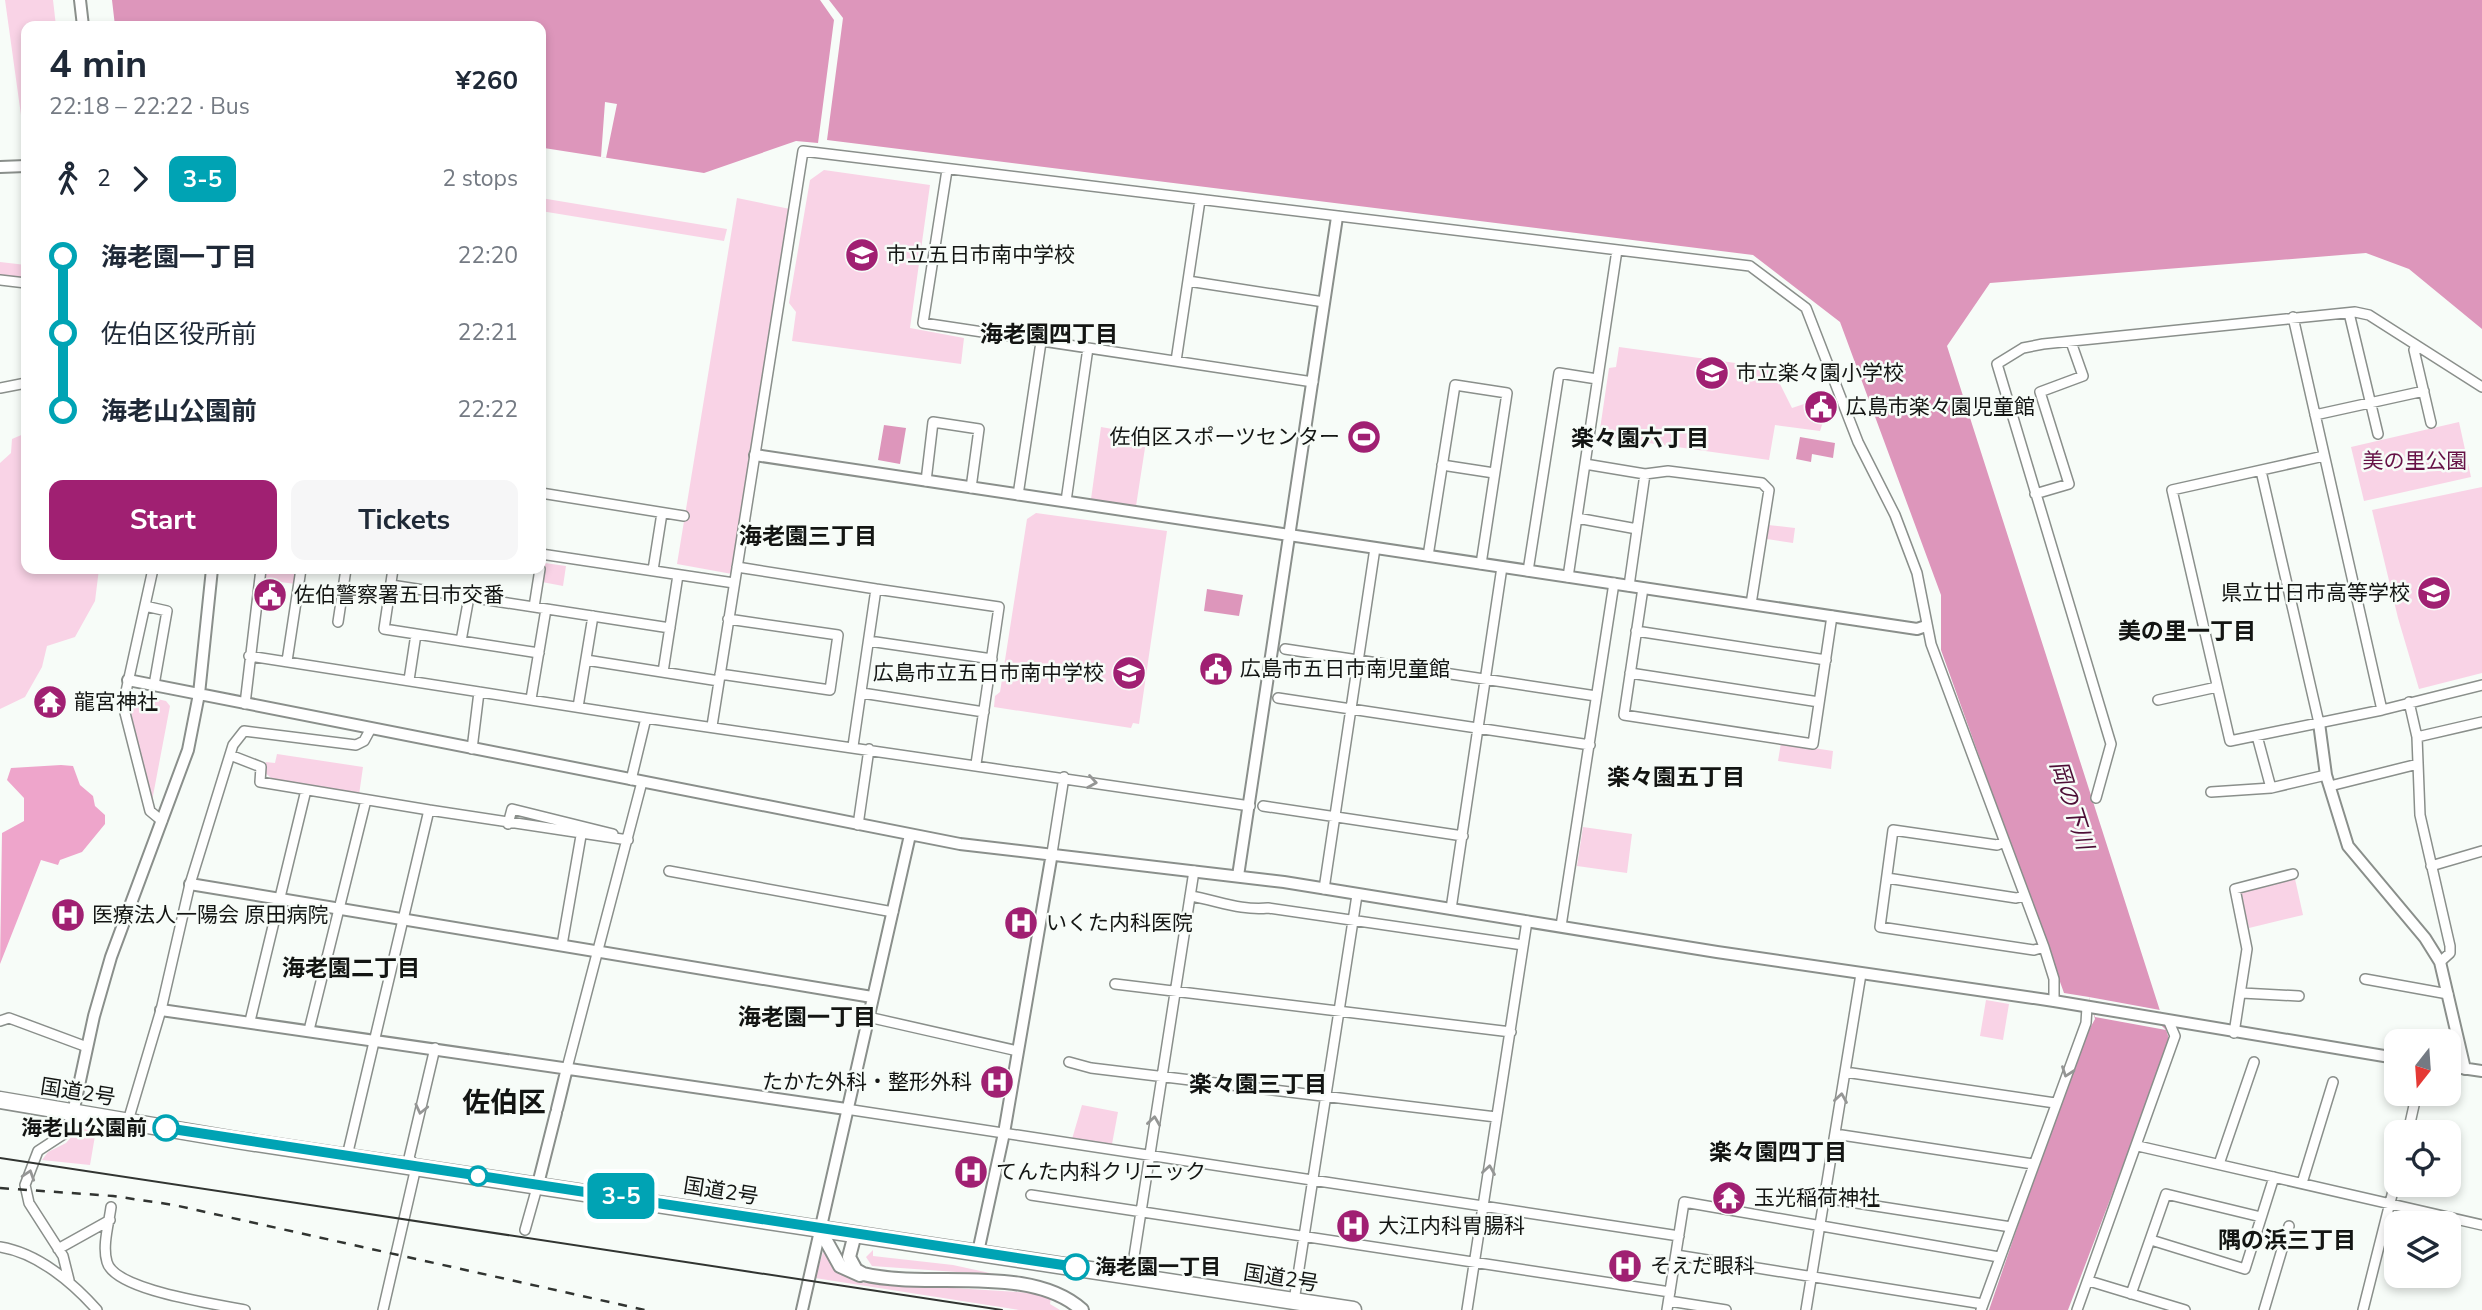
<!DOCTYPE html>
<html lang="en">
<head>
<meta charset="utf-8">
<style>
  body { margin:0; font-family:"Nunito Sans","Noto Sans JP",sans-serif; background:#f6f6f7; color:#1f2937; height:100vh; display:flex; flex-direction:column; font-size:26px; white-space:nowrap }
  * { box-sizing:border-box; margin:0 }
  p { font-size:23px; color:#747a83 }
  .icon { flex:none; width:38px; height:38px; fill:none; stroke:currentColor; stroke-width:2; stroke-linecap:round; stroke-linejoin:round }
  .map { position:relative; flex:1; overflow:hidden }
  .drawer { position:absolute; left:21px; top:21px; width:525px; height:553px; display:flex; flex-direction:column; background:#fff; border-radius:14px; box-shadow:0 4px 10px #0003 }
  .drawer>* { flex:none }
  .badge { padding:0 14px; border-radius:10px; font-size:24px; line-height:46px }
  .needle { width:46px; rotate:197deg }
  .fabs { position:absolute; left:2384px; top:1029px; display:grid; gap:14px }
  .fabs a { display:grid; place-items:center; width:77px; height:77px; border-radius:14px; background:#fff; box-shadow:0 4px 10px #0003; font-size:35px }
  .map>.badge { position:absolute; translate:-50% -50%; box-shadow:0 0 0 4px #fff }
  .legs { display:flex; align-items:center; gap:10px; height:77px; padding:0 28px; font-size:23px }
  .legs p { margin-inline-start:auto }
  .headline { display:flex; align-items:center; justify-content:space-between; height:119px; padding:0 28px }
  h1 { font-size:38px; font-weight:700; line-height:52px }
  .button { display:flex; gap:14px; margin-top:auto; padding:14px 28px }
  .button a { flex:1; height:80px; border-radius:14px; background:#a02072; color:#fff; font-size:28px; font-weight:700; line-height:80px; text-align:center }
  .button a+a { background:#f6f6f7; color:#1f2937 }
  ul { padding:0 28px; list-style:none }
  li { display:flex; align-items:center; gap:24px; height:77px; font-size:26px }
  li i { display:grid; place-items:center; width:10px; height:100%; margin:0 9px; background:currentColor }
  li i::after { content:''; width:18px; height:18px; margin:-9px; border:5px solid; border-radius:50%; background:#fff }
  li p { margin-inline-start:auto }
  li:first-child i { background:linear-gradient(#0000 50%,currentColor 0) }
  li:last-child i { background:linear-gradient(currentColor 50%,#0000 0) }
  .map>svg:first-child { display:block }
  .green { fill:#f9d3e6 }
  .forest { fill:#eea5cb }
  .water { fill:#dd96bb }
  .pier { fill:#f7fcf8 }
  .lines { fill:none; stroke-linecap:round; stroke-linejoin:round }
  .minor-casing { stroke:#8a8f8b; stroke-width:12 }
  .tertiary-casing { stroke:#8a8f8b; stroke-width:14 }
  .secondary-casing { stroke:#8a8f8b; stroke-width:16 }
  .trunk-casing { stroke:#8a8f8b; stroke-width:19 }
  .minor { stroke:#fff; stroke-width:9 }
  .tertiary { stroke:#fff; stroke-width:10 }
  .secondary { stroke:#fff; stroke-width:12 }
  .trunk { stroke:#fff; stroke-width:16 }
  .tram { stroke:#313431; stroke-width:2 }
  .rail { stroke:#313431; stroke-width:2.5; stroke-dasharray:9 9; stroke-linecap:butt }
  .oneway { stroke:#959695 }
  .line-1-casing { stroke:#fff; stroke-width:16 }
  .line-1 { stroke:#00a3b4; stroke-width:10 }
  .stop-1-dot { fill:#fff; stroke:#00a3b4; stroke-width:3.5 }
  .labels { text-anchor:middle; stroke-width:5; stroke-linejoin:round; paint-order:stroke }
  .poi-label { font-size:21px; fill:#131513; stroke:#f7fcf8; text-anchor:start }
  .park-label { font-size:21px; fill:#661247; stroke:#f7fcf8 }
  .street-label { font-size:21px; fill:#131513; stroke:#f7fcf8 }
  .stop-label { font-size:21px; font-weight:bold; fill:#131513; stroke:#f7fcf8; text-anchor:end }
  .neighbourhood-label { font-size:23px; font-weight:bold; fill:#131513; stroke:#f7fcf8 }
  .water-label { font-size:23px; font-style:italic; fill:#4c0d35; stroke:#f7fcf8 }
  .district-label { font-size:28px; font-weight:bold; fill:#131513; stroke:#f7fcf8 }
</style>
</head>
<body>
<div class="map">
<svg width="2482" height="1310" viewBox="0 0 2482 1310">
  <rect width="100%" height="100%" fill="#f7fcf8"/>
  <!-- green -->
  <path class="green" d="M 5,0 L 53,0 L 56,26 L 26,26 L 26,151 Z
    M 824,170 L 930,185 L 910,328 L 964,338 L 961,364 L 792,341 L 796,312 L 789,303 L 810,180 Z
    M 541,198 L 727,229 L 724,241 L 541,211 Z
    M 737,198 L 790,209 L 732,574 L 677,564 Z
    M 0,262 L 26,265 L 26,279 L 0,276 Z
    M 1619,347 L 1772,368 L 1792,408 L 1804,404 L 1809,417 L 1823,422 L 1820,431 L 1775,425 L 1769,460 L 1599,436 L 1609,368 L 1616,367 Z
    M 2459,422 L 2471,477 L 2364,501 L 2351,447 Z
    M 1101,427 L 1147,435 L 1136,506 L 1091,499 Z
    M 26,433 L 26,569 L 99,569 L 95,601 L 75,637 L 47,646 L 42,667 L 25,697 L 0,709 L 0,463 L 11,453 L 12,439 Z
    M 2482,487 L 2482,673 L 2419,689 L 2398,618 L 2372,510 Z
    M 1036,513 L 1167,531 L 1139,724 L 1133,723 L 1131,728 L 994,707 L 995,696 L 1000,692 L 1027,519 Z
    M 1768,525 L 1795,528 L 1793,543 L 1767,539 Z
    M 545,563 L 566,566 L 563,586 L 542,582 Z
    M 265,569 L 299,569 L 296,584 L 264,580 Z
    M 130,693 L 166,701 L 170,706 L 152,801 L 128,701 Z
    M 1781,743 L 1833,751 L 1831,769 L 1778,761 Z
    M 277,754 L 363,767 L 359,795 L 276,782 L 264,772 L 266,762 L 275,763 Z
    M 1583,827 L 1632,834 L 1627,873 L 1577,866 Z
    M 2295,879 L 2303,915 L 2249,928 L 2240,893 Z
    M 1986,1000 L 2009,1004 L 2003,1040 L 1980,1036 Z
    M 1082,1105 L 1118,1112 L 1112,1144 L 1072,1139 Z
    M 79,1128 L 96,1130 L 90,1165 L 42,1160 L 48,1152 L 66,1143 Z
    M 824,1249 L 845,1276 L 856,1282 L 1033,1293 L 1051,1298 L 1050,1304 L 1060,1310 L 1019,1310 L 815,1278 Z
    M 873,1250 L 873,1256 L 953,1265 L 999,1275 L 872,1266 L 866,1257 Z"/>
  <!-- forest -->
  <path class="forest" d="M 61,765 L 73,766 L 80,785 L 93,796 L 95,806 L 105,815 L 105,824 L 82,852 L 60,860 L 58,865 L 41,860 L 0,964 L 2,833 L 24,821 L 24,798 L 7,780 L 11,768 Z"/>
  <!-- water -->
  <path class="water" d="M 112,0 L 820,0 L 834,20 L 818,143 L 796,141 L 704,173 L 544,148 L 541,165 L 541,26 L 115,26 Z
    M 829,0 L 2482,0 L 2482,329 L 2409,269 L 2366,253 L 1990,283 L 1947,346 L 2170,1042 L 2068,1310 L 1989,1310 L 2078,1050 L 2095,1019 L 2089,997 L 2064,993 L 1941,650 L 1941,595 L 1840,322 L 1753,255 L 827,140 L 843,18 Z
    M 884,425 L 906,428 L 900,464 L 878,460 Z
    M 1800,437 L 1835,443 L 1833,458 L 1812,454 L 1811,462 L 1796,459 Z
    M 1207,589 L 1243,595 L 1239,616 L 1204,611 Z"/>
  <!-- pier -->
  <path class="pier" d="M 605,102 L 617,104 L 606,158 L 601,157 Z
    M 2089,997 L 2160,1010 L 2162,1026 L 2166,1030 L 2095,1017 Z"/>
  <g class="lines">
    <!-- minor casing -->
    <g class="minor-casing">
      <path id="minor" d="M 947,170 L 923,323 L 1313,382
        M 0,280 L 26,283
        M 1188,281 L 1324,302
        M 2349,313 L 2378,434
        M 2293,317 L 2382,710
        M 2416,345 L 2414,350 L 2431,423
        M 1176,361 L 1200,200
        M 0,388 L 26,383
        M 2315,415 L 2424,391
        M 2324,456 L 2172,490 L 2230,741 L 2382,710 L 2482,685
        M 1585,464 L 1645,474 L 1668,471 L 1762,483 L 1769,490 L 1751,604
        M 1442,465 L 1494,473
        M 2261,471 L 2319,723
        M 926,481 L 933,422 L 979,429 L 971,488
        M 541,493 L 684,516
        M 2035,494 L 2069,484 L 2040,392 L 2083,376 L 2071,342
        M 1018,495 L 1041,342
        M 1066,501 L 1088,348
        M 1577,518 L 1637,529
        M 541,554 L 734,583
        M 1428,556 L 1455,385 L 1507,393 L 1481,564
        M 737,567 L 876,589
        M 153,569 L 123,705 L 150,811 L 162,821
        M 393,569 L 384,629 L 539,653
        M 653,570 L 662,513
        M 1528,571 L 1559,373 L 1597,379
        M 1568,577 L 1617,250
        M 391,585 L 670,628
        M 1629,586 L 1645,474
        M 1643,588 L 1624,715 L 1813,744 L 1832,616
        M 145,606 L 167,611 L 154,685
        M 534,607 L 540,569
        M 338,622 L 346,569
        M 1636,631 L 1826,660
        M 461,641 L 469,597
        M 869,641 L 992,659
        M 1285,649 L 1596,696
        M 249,656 L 646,718 L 1250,806
        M 586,660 L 719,681
        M 287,661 L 301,569
        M 663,672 L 678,575
        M 1630,673 L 1819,702
        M 720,674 L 830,690 L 838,635 L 728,619
        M 409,680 L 416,634
        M 862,693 L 984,712
        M 1278,698 L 1590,745
        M 531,699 L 546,609
        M 2158,700 L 2217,687
        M 2409,702 L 2417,737 L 2420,815 L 2450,946 L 2450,953 L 2440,962
        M 245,704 L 261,569
        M 578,707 L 593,616
        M 712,726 L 803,151 L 1750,266 L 1806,308 L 1858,442 L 1895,515 L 1917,573 L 1931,644 L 2044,947 L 2054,979 L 2054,1001
        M 2257,736 L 2271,788
        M 2417,737 L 2482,722
        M 853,746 L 876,589 L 999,607 L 976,764
        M 472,749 L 479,692
        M 230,755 L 261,767 L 260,782 L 429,810
        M 631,780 L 646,718
        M 2330,786 L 2418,764
        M 2211,792 L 2271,788 L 2326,775
        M 2096,798 L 2111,744 L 1997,364 L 2023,348 L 2043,344 L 2355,312 L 2369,315 L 2482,387
        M 1263,806 L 1463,836
        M 508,824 L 512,809 L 613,834
        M 858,825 L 869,749
        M 2004,842 L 1997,845 L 1893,830 L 1880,927 L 2034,950 L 2044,947
        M 1052,853 L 1064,777
        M 2431,866 L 2482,851
        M 669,871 L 893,912
        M 1887,878 L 2016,898 L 2024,896
        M 1324,889 L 1375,548
        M 1190,896 C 1216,900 1241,911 1268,908 L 1523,945
        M 1451,909 L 1502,567
        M 1561,926 L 1614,583
        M 562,945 L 582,830
        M 2365,979 L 2448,994
        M 1115,984 L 1511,1032
        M 2242,993 L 2299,996
        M 868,1017 L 1018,1051
        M 0,1021 L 9,1018 L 87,1047
        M 250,1021 L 306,790
        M 309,1030 L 366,800
        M 2234,1033 L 2247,949 L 2235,889 L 2293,874
        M 1069,1062 L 1091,1068 L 1496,1117
        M 567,1068 L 642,782
        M 1845,1072 L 2055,1103
        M 846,1109 L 1679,1236
        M 128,1121 L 161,1010 L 190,884 L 233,745 L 244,731 L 356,745 L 364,741 L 370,730
        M 2408,1132 L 2415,1101
        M 1835,1134 L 2033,1164
        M 2138,1146 L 2482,1225
        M 347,1156 L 429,810 L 628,840
        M 2219,1164 L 2254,1062
        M 2302,1183 L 2333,1082
        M 1031,1195 L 1670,1292
        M 1824,1198 L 2011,1227
        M 111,1207 C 109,1223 102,1246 107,1262 C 115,1291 218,1304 245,1310
        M 525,1230 L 538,1184
        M 2151,1240 L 2245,1269 L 2274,1177
        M 0,1247 C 38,1253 73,1283 97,1310
        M 58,1249 L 110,1220
        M 1676,1255 L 1983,1304
        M 1131,1276 L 1194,871
        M 69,1280 L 63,1256 L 29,1203 L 25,1185 L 38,1151 L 64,1134 L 73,1113
        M 2089,1281 L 2185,1310
        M 2131,1294 L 2166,1194 L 2261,1217
        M 1294,1301 L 1357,895
        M 1669,1301 L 1726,1310
        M 383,1310 L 416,1167 L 409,1158 L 435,1048
        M 1467,1310 L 1527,921
        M 1667,1310 L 1684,1202 L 1999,1257
        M 1806,1310 L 1861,974
        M 1981,1310 L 2086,1023 L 2087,1007
        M 2077,1310 L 2175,1036 L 2169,1022
        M 2264,1310 L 2289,1226
        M 2363,1310 L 2396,1179"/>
    </g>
    <!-- tertiary casing -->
    <g class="tertiary-casing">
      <path id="tertiary" d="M 80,0 L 83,26
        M 0,167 L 26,166
        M 755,455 L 1917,629 L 1926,626
        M 128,680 L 960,844 L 1284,882 L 1717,952 L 2054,1001 L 2396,1058
        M 2319,723 L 2326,775 L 2348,846 L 2425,938 L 2440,962 L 2465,1069
        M 1238,876 L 1337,217
        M 190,884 L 872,997
        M 161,1010 L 846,1109
        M 2448,1066 L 2482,1071
        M 557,1109 L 567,1068
        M 73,1113 L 94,1016 L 111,957 L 188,750 L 199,694 L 212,569
        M 538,1184 L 556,1113
        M 978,1252 L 1004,1133 L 1052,853
        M 802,1310 L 910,835"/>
    </g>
    <!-- secondary casing -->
    <g class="secondary-casing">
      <path id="secondary" d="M 819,1228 L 840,1266 L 860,1275
        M 855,1234 L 849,1257 L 856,1270 L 863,1274 C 928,1290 1030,1263 1082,1310"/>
    </g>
    <!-- trunk casing -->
    <g class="trunk-casing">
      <path id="trunk" d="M 0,1100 L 236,1140 L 1353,1310"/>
    </g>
    <!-- minor -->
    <use href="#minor" class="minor"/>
    <!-- tertiary -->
    <use href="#tertiary" class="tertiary"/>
    <!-- secondary -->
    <use href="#secondary" class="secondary"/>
    <!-- trunk -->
    <use href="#trunk" class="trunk"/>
    <!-- tram -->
    <path class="tram" d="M 0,1158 L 1002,1310"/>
    <!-- rail -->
    <path class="rail" d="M 0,1188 L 113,1196 L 174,1205 L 645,1310"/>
  </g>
  <!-- one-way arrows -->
  <defs><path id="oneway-chevron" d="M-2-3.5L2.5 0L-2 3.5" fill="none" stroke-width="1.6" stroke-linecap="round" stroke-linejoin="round" transform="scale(1.75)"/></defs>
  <g class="oneway">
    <use href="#oneway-chevron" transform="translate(1092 782) rotate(9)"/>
    <use href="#oneway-chevron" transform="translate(2067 1072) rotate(110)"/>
    <use href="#oneway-chevron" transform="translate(1841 1098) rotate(-81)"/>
    <use href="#oneway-chevron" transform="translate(421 1109) rotate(103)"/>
    <use href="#oneway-chevron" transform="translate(1154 1121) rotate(-82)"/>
    <use href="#oneway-chevron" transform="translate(1489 1170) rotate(-81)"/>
    <use href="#oneway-chevron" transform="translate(29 1175) rotate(-72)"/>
  </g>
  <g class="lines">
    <!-- line-1 casing -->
    <g class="line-1-casing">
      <path id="line-1" d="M 166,1128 L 1076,1267"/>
    </g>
    <!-- line-1 -->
    <use href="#line-1" class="line-1"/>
  </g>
  <!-- icons -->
  <defs>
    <g id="school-disc" transform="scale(1.75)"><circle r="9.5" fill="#a02072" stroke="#f7fcf8"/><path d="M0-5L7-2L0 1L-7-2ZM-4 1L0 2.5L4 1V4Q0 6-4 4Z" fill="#fff"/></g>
    <g id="civic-disc" transform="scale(1.75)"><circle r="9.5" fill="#a02072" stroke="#f7fcf8"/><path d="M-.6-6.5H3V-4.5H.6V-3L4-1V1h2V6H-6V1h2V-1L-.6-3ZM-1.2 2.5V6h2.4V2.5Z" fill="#fff"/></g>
    <g id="stadium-disc" transform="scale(1.75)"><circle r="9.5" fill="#a02072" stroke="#f7fcf8"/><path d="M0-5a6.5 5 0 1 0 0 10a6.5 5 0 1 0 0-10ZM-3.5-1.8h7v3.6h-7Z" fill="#fff"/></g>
    <g id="temple-disc" transform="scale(1.75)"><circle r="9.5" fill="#a02072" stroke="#f7fcf8"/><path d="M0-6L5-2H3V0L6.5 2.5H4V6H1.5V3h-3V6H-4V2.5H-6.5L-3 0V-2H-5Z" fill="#fff"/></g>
    <g id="hospital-disc" transform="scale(1.75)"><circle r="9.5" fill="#a02072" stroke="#f7fcf8"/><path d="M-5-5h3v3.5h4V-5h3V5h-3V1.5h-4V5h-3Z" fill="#fff"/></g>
  </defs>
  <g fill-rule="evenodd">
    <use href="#school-disc" x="862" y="255"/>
    <use href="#school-disc" x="1712" y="373"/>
    <use href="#civic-disc" x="1821" y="407"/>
    <use href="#stadium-disc" x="1364" y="437"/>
    <use href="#school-disc" x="2434" y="593"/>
    <use href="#civic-disc" x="270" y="595"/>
    <use href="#civic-disc" x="1216" y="669"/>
    <use href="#school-disc" x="1129" y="673"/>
    <use href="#temple-disc" x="50" y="702"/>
    <use href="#hospital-disc" x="68" y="915"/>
    <use href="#hospital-disc" x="1021" y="923"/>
    <use href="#hospital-disc" x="997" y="1082"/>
    <use href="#hospital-disc" x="971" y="1172"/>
    <use href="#temple-disc" x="1729" y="1198"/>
    <use href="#hospital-disc" x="1353" y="1226"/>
    <use href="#hospital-disc" x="1625" y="1266"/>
  </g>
  <!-- markers -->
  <g class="stop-1-dot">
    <circle cx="166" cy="1128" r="12"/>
    <circle cx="478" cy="1176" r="9"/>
    <circle cx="1076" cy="1267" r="12"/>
  </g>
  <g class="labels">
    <!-- poi labels -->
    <g class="poi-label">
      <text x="886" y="262">市立五日市南中学校</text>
      <text x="1736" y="380">市立楽々園小学校</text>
      <text x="1846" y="414">広島市楽々園児童館</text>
      <text x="1340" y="444" text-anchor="end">佐伯区スポーツセンター</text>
      <text x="2410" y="600" text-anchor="end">県立廿日市高等学校</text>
      <text x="294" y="602">佐伯警察署五日市交番</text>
      <text x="1240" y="676">広島市五日市南児童館</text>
      <text x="1104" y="680" text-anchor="end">広島市立五日市南中学校</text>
      <text x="74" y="709">龍宮神社</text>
      <text x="92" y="922">医療法人一陽会 原田病院</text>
      <text x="1046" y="930">いくた内科医院</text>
      <text x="972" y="1089" text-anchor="end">たかた外科・整形外科</text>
      <text x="996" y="1179">てんた内科クリニック</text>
      <text x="1754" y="1205">玉光稲荷神社</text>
      <text x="1378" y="1233">大江内科胃腸科</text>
      <text x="1650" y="1273">そえだ眼科</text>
    </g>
    <!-- park labels -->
    <g class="park-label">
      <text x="2415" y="468">美の里公園</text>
    </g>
    <!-- street labels -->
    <g class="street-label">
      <text transform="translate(78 1092) rotate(9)" y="7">国道2号</text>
      <text transform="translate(721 1191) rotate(9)" y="7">国道2号</text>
      <text transform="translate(1281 1278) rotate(9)" y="7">国道2号</text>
    </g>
    <!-- stop labels -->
    <g class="stop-label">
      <text x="147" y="1135">海老山公園前</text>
      <text x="1095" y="1274" text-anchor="start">海老園一丁目</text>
    </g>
    <!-- neighbourhood labels -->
    <g class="neighbourhood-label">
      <text x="1049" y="342">海老園四丁目</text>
      <text x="1640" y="446">楽々園六丁目</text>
      <text x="808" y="544">海老園三丁目</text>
      <text x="2187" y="639">美の里一丁目</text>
      <text x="1676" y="785">楽々園五丁目</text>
      <text x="351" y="976">海老園二丁目</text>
      <text x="807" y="1025">海老園一丁目</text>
      <text x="1258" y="1092">楽々園三丁目</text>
      <text x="1778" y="1160">楽々園四丁目</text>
      <text x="2287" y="1248">隅の浜三丁目</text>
    </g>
    <!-- water labels -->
    <g class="water-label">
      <text transform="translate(2072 805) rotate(72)" y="8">岡の下川</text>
    </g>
    <!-- district labels -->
    <g class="district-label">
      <text x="504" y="1112">佐伯区</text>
    </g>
  </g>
</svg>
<div class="fabs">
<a><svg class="needle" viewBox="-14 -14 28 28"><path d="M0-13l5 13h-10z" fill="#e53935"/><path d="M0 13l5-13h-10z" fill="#747a83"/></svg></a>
<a><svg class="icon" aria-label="locate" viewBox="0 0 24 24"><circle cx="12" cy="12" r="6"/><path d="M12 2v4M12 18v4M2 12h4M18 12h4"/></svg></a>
<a><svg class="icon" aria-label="layers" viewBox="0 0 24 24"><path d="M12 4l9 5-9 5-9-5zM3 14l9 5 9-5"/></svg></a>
</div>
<b class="badge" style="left:621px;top:1196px;background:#00a3b4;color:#fff">3-5</b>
<section class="drawer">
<div class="headline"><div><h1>4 min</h1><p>22:18 – 22:22 · Bus</p></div><b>¥260</b></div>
<div class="legs"><svg class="icon" aria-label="walk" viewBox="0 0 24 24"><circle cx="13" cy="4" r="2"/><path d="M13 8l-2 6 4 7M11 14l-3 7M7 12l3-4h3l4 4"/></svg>2<svg class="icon" aria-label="forward" viewBox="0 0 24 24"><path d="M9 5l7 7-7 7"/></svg><b class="badge" style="background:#00a3b4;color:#fff">3-5</b><p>2 stops</p></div>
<ul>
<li><i style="color:#00a3b4"></i><b>海老園一丁目</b><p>22:20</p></li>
<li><i style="color:#00a3b4"></i><span>佐伯区役所前</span><p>22:21</p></li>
<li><i style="color:#00a3b4"></i><b>海老山公園前</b><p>22:22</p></li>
</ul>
<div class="button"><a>Start</a><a>Tickets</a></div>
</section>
</div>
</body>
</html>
